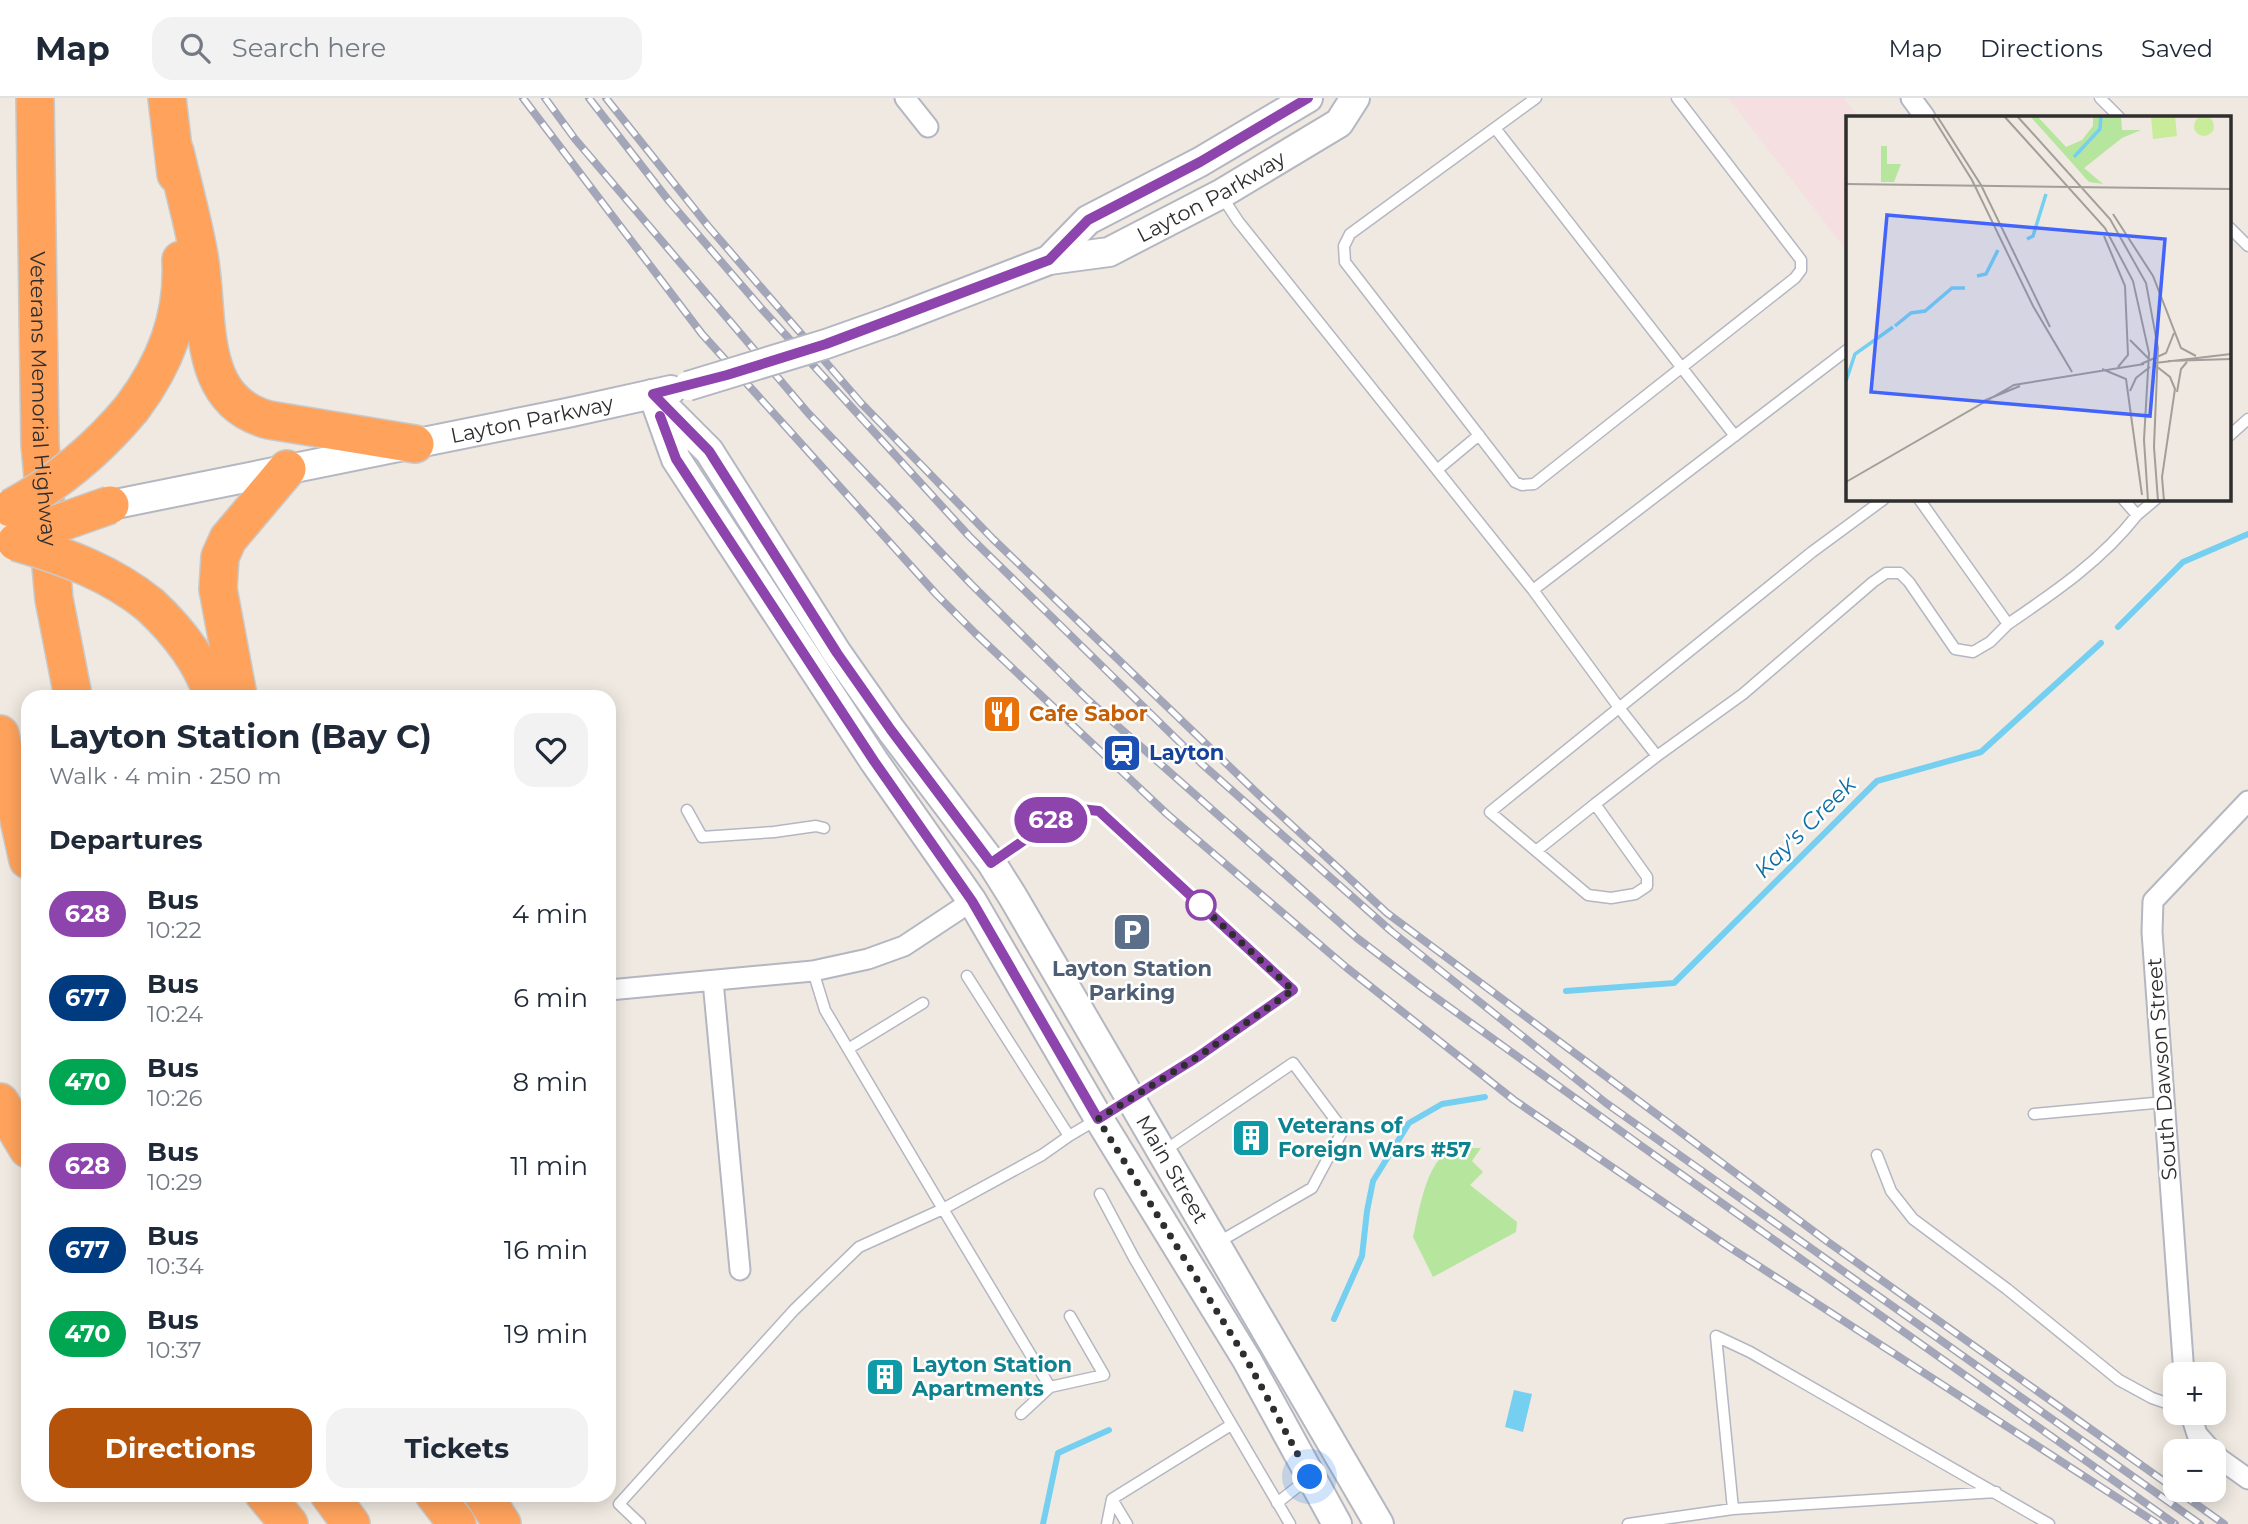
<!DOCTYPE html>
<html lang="en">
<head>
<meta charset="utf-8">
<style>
  body { margin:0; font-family:Montserrat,sans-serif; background:#f2f2f3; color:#1f2937; height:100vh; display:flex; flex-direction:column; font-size:26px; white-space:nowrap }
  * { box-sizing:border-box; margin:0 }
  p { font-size:23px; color:#747a83 }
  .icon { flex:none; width:38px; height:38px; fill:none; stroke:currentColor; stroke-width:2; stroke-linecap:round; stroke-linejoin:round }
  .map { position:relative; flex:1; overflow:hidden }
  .details { position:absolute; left:21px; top:592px; width:595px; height:812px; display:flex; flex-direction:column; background:#fff; border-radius:21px; box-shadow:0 4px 18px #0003 }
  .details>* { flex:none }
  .badge { padding:0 14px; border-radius:23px; font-size:24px; line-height:46px }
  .tools { position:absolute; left:2163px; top:1264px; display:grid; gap:14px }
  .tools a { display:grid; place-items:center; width:63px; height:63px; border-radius:14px; background:#fff; box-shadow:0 4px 18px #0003; font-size:35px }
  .you { position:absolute; width:35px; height:35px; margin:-18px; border:5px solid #fff; border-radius:50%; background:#1a73e8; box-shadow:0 0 0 10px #1a73e833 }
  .map>.badge { position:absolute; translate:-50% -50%; box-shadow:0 0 0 4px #fff }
  h2 { padding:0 28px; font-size:26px; line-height:63px }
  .round { display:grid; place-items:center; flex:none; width:74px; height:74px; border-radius:21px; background:#f2f2f3 }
  .head { display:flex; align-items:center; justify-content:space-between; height:119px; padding:0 28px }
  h1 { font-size:33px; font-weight:700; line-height:52px }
  .button { display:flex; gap:14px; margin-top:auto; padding:14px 28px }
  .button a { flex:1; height:80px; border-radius:21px; background:#b45309; color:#fff; font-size:28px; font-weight:700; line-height:80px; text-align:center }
  .button a+a { background:#f2f2f3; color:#1f2937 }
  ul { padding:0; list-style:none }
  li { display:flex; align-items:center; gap:21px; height:84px; padding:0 28px }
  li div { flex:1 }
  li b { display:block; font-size:26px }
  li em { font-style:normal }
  li .badge { min-width:77px; font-weight:700; text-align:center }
  header { display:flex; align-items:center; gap:42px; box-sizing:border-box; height:98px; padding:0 35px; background:#fff; border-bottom:2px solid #e0e1e3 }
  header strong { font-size:33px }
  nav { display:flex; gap:38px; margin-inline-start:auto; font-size:24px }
  .search { width:490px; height:63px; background:#f2f2f3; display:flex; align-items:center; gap:18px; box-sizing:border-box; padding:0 24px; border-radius:21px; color:#747a83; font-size:26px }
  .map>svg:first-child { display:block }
  .medical { fill:#f5dfe0 }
  .green { fill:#b6e59e }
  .water { fill:#75cff0 }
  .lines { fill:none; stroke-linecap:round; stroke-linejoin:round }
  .stream { stroke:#75cff0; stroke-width:6 }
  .lane-casing { stroke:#b4b7c1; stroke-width:13 }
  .street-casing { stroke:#b4b7c1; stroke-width:23 }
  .secondary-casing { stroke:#b4b7c1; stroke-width:32 }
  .highway-casing { stroke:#c9c9c9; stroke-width:40 }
  .lane { stroke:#fff; stroke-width:10 }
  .street { stroke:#fff; stroke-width:19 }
  .secondary { stroke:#fff; stroke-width:28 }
  .highway { stroke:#ffa35c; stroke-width:37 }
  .rail-casing { stroke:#a3a6b8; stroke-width:8 }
  .rail { stroke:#fff; stroke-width:5; stroke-dasharray:16; stroke-linecap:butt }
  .secondary-bridge-casing { stroke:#b4b7c1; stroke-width:32; stroke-linecap:butt }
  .highway-bridge-casing { stroke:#c9c9c9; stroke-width:40; stroke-linecap:butt }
  .secondary-bridge { stroke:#fff; stroke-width:28 }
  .highway-bridge { stroke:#ffa35c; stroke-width:37 }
  .line-casing { stroke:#fff; stroke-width:16 }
  .line { stroke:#8e44ad; stroke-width:10 }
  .walk { stroke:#2e2e2e; stroke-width:7; stroke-dasharray:0 12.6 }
  .stop-dot { fill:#fff; stroke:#8e44ad; stroke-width:3.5 }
  .labels { text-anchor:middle; stroke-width:5; stroke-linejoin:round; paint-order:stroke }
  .street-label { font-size:21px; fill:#2e2e2e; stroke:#fff }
  .food-label { font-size:21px; font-weight:bold; fill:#c56008; stroke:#fff; text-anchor:start }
  .transit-label { font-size:21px; font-weight:bold; fill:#164399; stroke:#fff; text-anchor:start }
  .service-label { font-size:21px; font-weight:bold; fill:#4e5e75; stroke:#fff }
  .culture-label { font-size:21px; font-weight:bold; fill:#0d838f; stroke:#fff; text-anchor:start }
  .water-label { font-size:23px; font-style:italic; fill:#0d6fa3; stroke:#fff }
  .inset-river { fill:none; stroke:#75cff0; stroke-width:3.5 }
  .inset-road { fill:none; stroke:#a29e99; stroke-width:2 }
  .view { fill:#4264fb; fill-opacity:0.15; stroke:#4264fb; stroke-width:3.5 }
  .inset-edge { fill:none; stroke:#2e2e2e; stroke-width:3.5 }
</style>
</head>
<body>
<header>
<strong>Map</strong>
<div class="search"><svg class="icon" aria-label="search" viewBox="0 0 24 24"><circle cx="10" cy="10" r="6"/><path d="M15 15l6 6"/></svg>Search here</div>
<nav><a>Map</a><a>Directions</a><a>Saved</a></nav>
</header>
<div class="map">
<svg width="2248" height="1426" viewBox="0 0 2248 1426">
  <rect width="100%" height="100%" fill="#efe9e1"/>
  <!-- medical -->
  <path class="medical" d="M 1728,0 L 1844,0 L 1858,19 L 1847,19 L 1847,153 Z"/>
  <!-- green -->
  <path class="green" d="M 1481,1050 L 1472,1063 L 1483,1074 L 1470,1087 L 1517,1124 L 1516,1134 L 1433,1179 L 1413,1139 C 1419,1115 1425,1067 1448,1054 C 1458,1049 1470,1050 1481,1050 Z"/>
  <!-- water -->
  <path class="water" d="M 1514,1292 L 1532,1296 L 1523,1334 L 1505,1329 Z"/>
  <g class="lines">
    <!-- stream -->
    <path class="stream" d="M 2118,529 L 2183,464 L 2248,436
      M 1566,893 L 1674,885 L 1877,683 L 1981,654 L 2101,545
      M 1334,1221 L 1362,1158 L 1367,1113 L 1373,1083 L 1409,1025 L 1442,1006 L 1485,999
      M 1043,1426 L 1058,1355 L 1109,1332"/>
    <!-- lane casing -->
    <g class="lane-casing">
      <path id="lane" d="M 1536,0 L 1350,136 L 1344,148 L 1345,164 L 1515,384 L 1522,387 L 1534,386 L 1795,180 L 1801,172 L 1801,162 L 1677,0
        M 2100,0 L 2119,19
        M 1495,30 L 1735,338
        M 1221,97 L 1238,123 L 1533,492 L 1847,252
        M 2229,129 L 2248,148
        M 2229,338 L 2248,321
        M 1437,372 L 1479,337
        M 1884,401 L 1812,454 L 1490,714 L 1588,797 L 1611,800 L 1635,796 L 1647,788 L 1647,779 L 1595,706 L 1657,658 L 1743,596 L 1873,484 L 1886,475 L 1900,475 L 1909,484 L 1955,551 L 1973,554 L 1990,544 L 2008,526 L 1919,401
        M 2123,401 L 2137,417 L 2156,401
        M 1533,492 L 1620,611 L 1657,658
        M 2008,526 C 2055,494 2102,462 2137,417
        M 687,712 L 702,739 L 774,734 L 816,728 L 824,730
        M 1536,753 L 1595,706
        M 994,762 L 1071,710 L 1099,713 L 1293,893 L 1160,984 L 1069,1038 L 1042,1057 L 943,1111 L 1050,1289
        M 967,878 L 1069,1038
        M 848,951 L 923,905
        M 2034,1016 L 2165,1004
        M 1164,1053 L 1293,965 L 1343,1032 L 1312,1090 L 1217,1145
        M 1877,1057 L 1891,1093 L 1913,1121 L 2007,1191 L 2119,1282 L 2152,1300 L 2175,1308
        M 1100,1096 L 1134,1160 L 1290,1426
        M 1021,1316 L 1050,1289 L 1104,1277 L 1070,1218
        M 1112,1401 L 1127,1426
        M 1277,1405 L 1310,1379
        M 1733,1411 L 1716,1238 L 1750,1254 L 2049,1426
        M 640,1426 L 619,1406 L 794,1212 L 859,1149 L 943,1111 L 825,912 L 813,873
        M 1107,1426 L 1112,1401 L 1231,1327
        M 1628,1426 L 1733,1411 L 1996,1394"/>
    </g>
    <!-- street casing -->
    <g class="street-casing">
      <path id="street" d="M 905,0 L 928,29
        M 1911,0 L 1925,19
        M 713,883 L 740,1172
        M 609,892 L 813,873 L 868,861 L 904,848 L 972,803
        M 2184,1276 L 2152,834 L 2153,803 L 2248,703
        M 2190,1314 L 2197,1336 L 2212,1353
        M 2214,1355 L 2220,1361 L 2248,1381"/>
    </g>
    <!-- secondary casing -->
    <g class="secondary-casing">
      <g id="secondary">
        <path d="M 1049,162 L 1088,122 L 1200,64 L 1308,0"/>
        <path id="s1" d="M 891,223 L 1049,162 L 1109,154 L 1221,96 L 1339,25 L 1355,0"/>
        <path id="s2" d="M 652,296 L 709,353 L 837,555 L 891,632 L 991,764 L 1013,799 L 1379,1426"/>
        <path d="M 656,305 L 676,361 L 874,663 L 972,803 L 1099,1021 L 1247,1262 L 1337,1426"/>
        <path id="s3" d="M 91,411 L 567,315 L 671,292"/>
      </g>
    </g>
    <!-- highway casing -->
    <g class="highway-casing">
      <g id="highway">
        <path id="s4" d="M 35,0 L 40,346 L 54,501 L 73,598"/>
        <path d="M 167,0 L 176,76"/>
        <path d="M 175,54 C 183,88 193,123 199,158 C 210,218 194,302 269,322 L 415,346"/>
        <path d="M 132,310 C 165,266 184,219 181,162"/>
        <path d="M 150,507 C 178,533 201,562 213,598"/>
        <path d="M 238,598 L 218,491 L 220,459 L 228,441 L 287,371"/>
        <path d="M 0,636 L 28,762"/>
        <path d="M 0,1004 L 28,1051"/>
        <path d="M 264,1396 L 289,1426"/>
        <path d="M 329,1396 L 351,1426"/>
        <path d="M 434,1396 L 457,1426"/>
        <path d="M 483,1396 L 502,1426"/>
      </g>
    </g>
    <!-- lane -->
    <use href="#lane" class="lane"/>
    <!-- street -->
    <use href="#street" class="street"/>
    <!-- secondary -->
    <use href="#secondary" class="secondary"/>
    <!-- highway -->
    <use href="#highway" class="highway"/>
    <!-- rail casing -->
    <g class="rail-casing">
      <path id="rail" d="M 523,0 L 702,236 L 787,330 L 937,497 L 975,535 L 1167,716 L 1347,870 L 1514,1002 L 1726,1147 L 2158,1426
        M 545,0 L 575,41 L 808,315 L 971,486 L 1086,600 L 1357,840 L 1424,891 L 1640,1047 L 2175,1426
        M 589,0 L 669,103 L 761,210 L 969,438 L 1202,666 L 1391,833 L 1606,1005 L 2200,1426
        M 606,0 L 708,128 L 861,305 L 993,441 L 1258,696 L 1387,815 L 1828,1144 L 2224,1426"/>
    </g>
    <!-- rail -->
    <use href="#rail" class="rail"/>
    <!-- secondary-bridge casing -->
    <g class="secondary-bridge-casing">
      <path id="secondary-bridge" d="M 688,288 L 826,246 L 891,223"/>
    </g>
    <!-- highway-bridge casing -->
    <g class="highway-bridge-casing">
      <path id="highway-bridge" d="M 11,410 C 57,385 98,351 132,310
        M 16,444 C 64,458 111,475 150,507
        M 16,444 L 45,430 L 110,407"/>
    </g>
    <!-- secondary-bridge -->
    <use href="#secondary-bridge" class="secondary-bridge"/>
    <!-- highway-bridge -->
    <use href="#highway-bridge" class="highway-bridge"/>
  </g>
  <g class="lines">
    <!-- line casing -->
    <g class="line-casing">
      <path id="line" d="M 660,318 L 676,361 L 874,663 L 972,803 L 1098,1021 L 1199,958 L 1293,892 L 1099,713 L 1071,710 L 991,765 L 891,632 L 837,555 L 709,353 L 653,296 L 727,277 L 826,246 L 1049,162 L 1088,122 L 1200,64 L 1308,0"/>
    </g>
    <!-- line -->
    <use href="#line" class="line"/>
    <!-- walk -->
    <path class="walk" d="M 1201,807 L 1198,805 L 1293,892 L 1199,958 L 1098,1021 L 1247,1262 L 1310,1379"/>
  </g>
  <!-- icons -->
  <defs>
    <g id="restaurant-square" transform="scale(2.0125)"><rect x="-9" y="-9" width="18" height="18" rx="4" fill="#e8710a" stroke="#fff"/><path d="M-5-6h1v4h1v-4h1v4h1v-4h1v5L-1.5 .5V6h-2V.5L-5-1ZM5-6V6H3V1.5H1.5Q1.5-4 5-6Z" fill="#fff"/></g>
    <g id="station-square" transform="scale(2.0125)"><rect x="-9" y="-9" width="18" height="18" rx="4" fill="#1a4fb4" stroke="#fff"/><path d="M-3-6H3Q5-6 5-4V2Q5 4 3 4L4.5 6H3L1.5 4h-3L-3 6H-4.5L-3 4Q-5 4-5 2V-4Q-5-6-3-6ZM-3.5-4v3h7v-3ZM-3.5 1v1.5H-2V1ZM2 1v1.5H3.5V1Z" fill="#fff"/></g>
    <g id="parking-square" transform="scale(2.0125)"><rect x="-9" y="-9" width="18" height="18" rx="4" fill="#5c6f8a" stroke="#fff"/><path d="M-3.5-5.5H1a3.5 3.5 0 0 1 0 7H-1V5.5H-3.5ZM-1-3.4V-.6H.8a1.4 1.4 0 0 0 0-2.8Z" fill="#fff"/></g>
    <g id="building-square" transform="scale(2.0125)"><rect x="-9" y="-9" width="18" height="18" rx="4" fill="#0f9aa8" stroke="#fff"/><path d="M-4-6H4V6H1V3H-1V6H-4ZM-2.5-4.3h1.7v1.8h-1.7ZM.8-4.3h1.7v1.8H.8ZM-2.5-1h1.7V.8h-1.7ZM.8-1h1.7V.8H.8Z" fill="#fff"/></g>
  </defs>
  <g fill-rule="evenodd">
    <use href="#restaurant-square" x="1002" y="616"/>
    <use href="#station-square" x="1122" y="655"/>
    <use href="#parking-square" x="1132" y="834"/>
    <use href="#building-square" x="1251" y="1040"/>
    <use href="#building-square" x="885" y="1279"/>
  </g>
  <!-- markers -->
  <circle class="stop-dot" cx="1201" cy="807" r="14"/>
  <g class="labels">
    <!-- street labels -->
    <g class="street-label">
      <text dy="7" stroke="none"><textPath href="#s1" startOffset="346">Layton Parkway</textPath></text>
      <text dy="7" stroke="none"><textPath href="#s4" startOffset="301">Veterans Memorial Highway</textPath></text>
      <text dy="7" stroke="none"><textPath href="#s3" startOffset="450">Layton Parkway</textPath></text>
      <text transform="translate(2162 971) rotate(-94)" y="7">South Dawson Street</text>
      <text dy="7" stroke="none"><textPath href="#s2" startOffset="936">Main Street</textPath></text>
    </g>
    <!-- food labels -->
    <g class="food-label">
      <text x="1029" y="623">Cafe Sabor</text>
    </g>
    <!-- transit labels -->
    <g class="transit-label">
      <text x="1149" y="662">Layton</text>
    </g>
    <!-- service labels -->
    <g class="service-label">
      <text x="1132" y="878">Layton Station<tspan x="1132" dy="24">Parking</tspan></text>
    </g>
    <!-- culture labels -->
    <g class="culture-label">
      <text x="1278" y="1035">Veterans of<tspan x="1278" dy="24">Foreign Wars #57</tspan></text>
      <text x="912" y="1274">Layton Station<tspan x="912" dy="24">Apartments</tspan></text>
    </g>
    <!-- water labels -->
    <g class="water-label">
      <text transform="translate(1805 729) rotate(-45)" y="8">Kay's Creek</text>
    </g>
  </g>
  <!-- overview -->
  <g transform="translate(1846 18)">
    <rect width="385" height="385" fill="#efe9e1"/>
    <path d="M 184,0 L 191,0 L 220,31 L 236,24 L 247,10 L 247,0 L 275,0 L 276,14 L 295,14 L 276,22 L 238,52 L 257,68 L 243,66 ZM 35,30 L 41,30 L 41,48 L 55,48 L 48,66 L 35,66 Z" fill="#b6e59e"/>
    <path d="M348 10a10 10 0 1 1 20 0a10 10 0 1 1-20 0ZM 305,0 L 329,0 L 331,20 L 307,23 Z" fill="#c9ec9a"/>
    <path class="inset-river" d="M 228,41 L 254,13 L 255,0M 181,123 L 187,120 L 200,78M 131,160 L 140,158 L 152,134M 49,210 L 65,197 L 79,195 L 106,172 L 119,172M 0,265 L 9,238 L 47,211"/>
    <path class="inset-road" d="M 86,0 L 126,64 L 187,190 L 226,256M 91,0 L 135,69 L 204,211M 158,0 L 259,112 L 287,165 L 303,237 L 298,324 L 302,385M 171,0 L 264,103 L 300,167 L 312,232 L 308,331 L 312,385M 0,68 L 385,73M 267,98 L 307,160 L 335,232 L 350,240M 258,120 L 279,170 L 282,239 L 272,251M 284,224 L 304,244M 322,245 L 385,243M 309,247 L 385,238M 295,248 L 320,237 L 328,217M 310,250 L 324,261 L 329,273 L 316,361 L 318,385M 256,253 L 280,263 L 296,379M 284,275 L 290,262 L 304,251M 331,276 L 335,253 L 341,246M 135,286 L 174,270M 0,366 L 168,269 L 298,248"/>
    <path class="view" d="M 41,99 L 319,123 L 304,300 L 25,276 Z"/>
    <rect width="385" height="385" class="inset-edge"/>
  </g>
</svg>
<div class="tools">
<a>+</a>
<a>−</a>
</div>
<div class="you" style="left:1310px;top:1379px"></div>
<b class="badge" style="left:1051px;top:722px;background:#8e44ad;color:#fff">628</b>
<section class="details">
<div class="head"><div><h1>Layton Station (Bay C)</h1><p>Walk · 4 min · 250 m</p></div><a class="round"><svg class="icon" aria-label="heart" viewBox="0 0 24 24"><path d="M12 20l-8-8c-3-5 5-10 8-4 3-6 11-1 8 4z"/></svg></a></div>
<h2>Departures</h2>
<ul>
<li><span class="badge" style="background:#8e44ad;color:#fff">628</span><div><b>Bus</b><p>10:22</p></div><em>4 min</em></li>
<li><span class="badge" style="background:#003b80;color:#fff">677</span><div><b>Bus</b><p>10:24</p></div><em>6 min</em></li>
<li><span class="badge" style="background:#00a651;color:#fff">470</span><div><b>Bus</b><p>10:26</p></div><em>8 min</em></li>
<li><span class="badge" style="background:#8e44ad;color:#fff">628</span><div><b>Bus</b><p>10:29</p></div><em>11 min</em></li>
<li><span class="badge" style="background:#003b80;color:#fff">677</span><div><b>Bus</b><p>10:34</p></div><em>16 min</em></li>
<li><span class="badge" style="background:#00a651;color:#fff">470</span><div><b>Bus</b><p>10:37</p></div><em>19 min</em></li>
</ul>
<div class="button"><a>Directions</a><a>Tickets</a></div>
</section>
</div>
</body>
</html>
